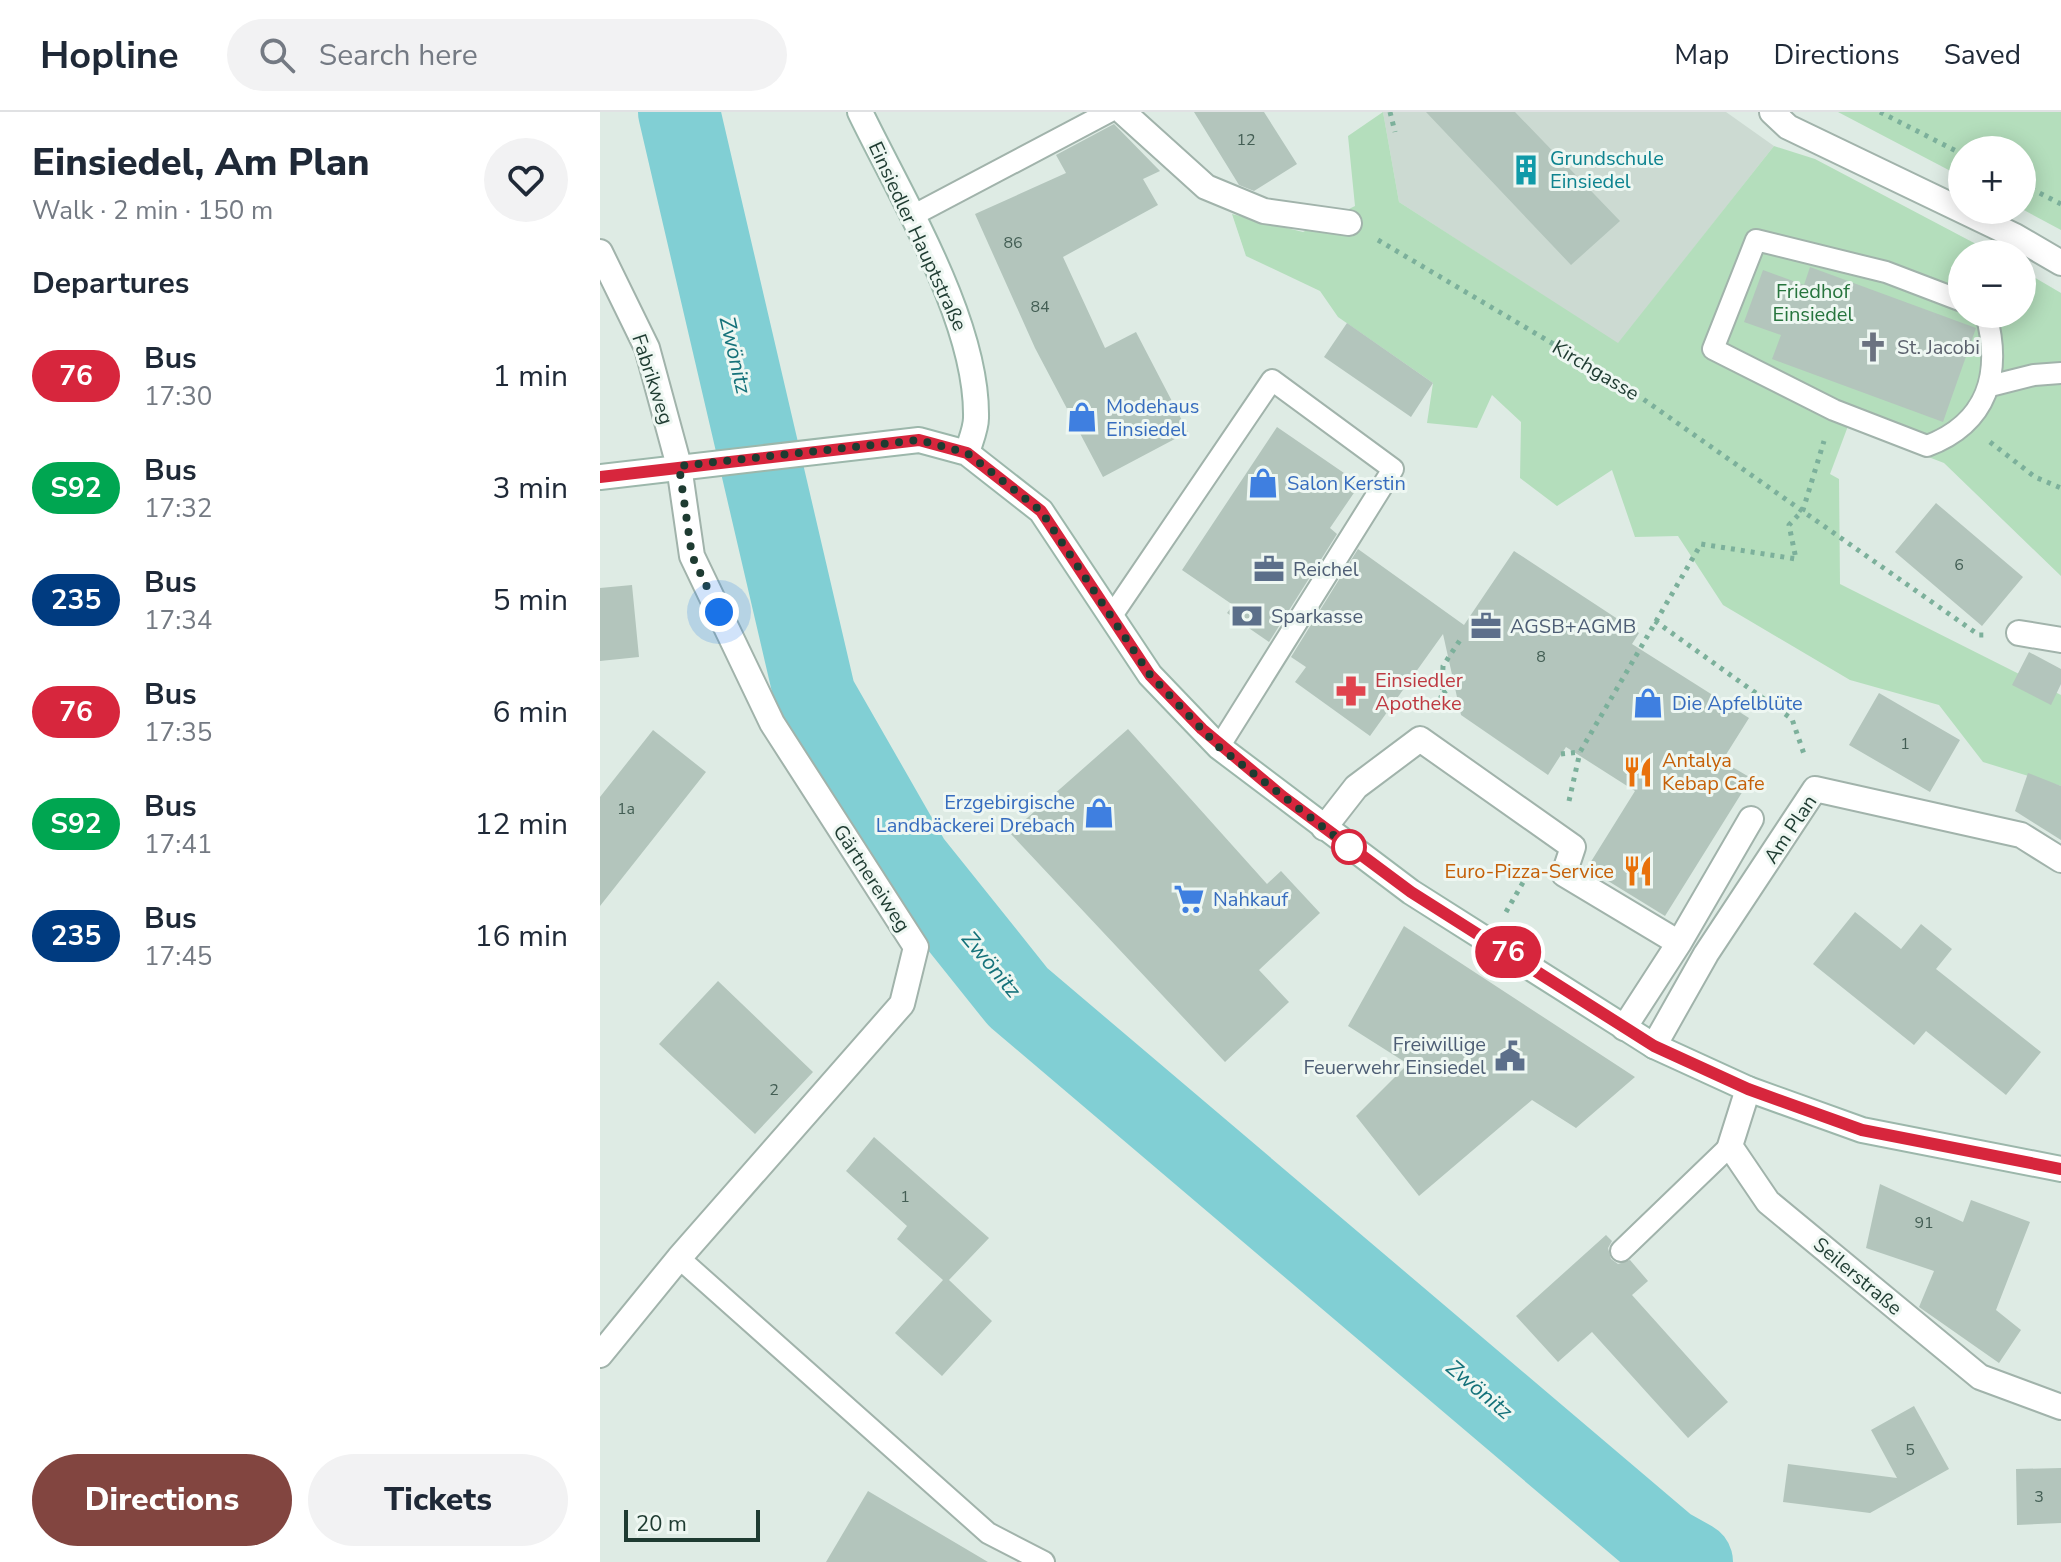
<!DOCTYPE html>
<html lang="en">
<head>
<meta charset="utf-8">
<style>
  body { margin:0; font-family:"Nunito Sans",sans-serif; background:#f2f2f3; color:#1f2937; height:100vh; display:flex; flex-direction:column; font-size:30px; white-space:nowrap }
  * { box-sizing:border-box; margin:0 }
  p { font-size:26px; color:#747a83 }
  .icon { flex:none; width:44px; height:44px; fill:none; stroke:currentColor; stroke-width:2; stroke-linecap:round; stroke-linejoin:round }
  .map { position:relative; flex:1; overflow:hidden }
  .details { display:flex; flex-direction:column; background:#fff; width:600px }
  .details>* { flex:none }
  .badge { padding:0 16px; border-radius:26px; font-size:28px; line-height:52px }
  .buttons { position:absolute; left:1348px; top:24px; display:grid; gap:16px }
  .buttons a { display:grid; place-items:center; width:88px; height:88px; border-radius:50%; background:#fff; box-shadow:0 4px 20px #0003; font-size:40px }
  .scale { position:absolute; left:24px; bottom:20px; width:136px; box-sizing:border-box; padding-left:8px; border:4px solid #1e3b31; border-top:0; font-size:22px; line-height:28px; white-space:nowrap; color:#1e3b31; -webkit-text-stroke:6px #eef7f2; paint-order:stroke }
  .you { position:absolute; width:40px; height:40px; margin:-20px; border:6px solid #fff; border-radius:50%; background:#1a73e8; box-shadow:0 0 0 12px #1a73e833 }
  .map>.badge { position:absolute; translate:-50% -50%; box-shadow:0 0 0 4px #fff }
  h2 { padding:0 32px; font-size:30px; line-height:72px }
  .round { display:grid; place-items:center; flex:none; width:84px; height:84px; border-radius:42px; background:#f2f2f3 }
  .summary { display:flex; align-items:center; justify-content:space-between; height:136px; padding:0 32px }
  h1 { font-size:38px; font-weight:800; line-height:60px }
  .button { display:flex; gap:16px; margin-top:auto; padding:16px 32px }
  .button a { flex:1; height:92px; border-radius:48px; background:#824540; color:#fff; font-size:32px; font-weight:800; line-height:92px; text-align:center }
  .button a+a { background:#f2f2f3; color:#1f2937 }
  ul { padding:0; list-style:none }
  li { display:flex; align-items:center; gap:24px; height:112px; padding:0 32px }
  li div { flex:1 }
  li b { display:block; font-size:30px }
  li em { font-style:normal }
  li .badge { min-width:88px; font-weight:700; text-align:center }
  header { display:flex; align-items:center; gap:48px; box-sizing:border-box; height:112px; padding:0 40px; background:#fff; border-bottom:2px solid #e0e1e3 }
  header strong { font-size:38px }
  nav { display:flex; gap:44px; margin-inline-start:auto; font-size:28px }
  .search { width:560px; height:72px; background:#f2f2f3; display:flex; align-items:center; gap:20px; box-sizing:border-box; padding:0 28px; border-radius:44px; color:#747a83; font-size:30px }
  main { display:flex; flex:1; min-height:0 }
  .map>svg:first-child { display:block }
  .built { fill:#ccdad2 }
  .green { fill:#b4debc }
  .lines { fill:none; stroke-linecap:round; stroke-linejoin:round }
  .river { stroke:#81cfd4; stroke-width:82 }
  .building { fill:#b3c5bc }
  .lane-casing { stroke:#a1b3ab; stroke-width:24 }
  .street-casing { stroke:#a1b3ab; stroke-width:28 }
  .secondary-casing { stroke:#9cb7ab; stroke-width:28 }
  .path { stroke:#7cb09b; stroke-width:5; stroke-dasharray:4 6; stroke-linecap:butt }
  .lane { stroke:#fff; stroke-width:20 }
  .street { stroke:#fff; stroke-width:24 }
  .secondary { stroke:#fff; stroke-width:24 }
  .line-casing { stroke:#fff; stroke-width:18 }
  .line { stroke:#d7263d; stroke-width:12 }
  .walk { stroke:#1e3b31; stroke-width:8; stroke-dasharray:0 14.4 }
  .stop-dot { fill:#fff; stroke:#d7263d; stroke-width:4 }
  .labels { text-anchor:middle; stroke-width:6; stroke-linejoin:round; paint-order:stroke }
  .number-label { font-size:16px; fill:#435e54 }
  .culture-label { font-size:20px; fill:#0d838f; stroke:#eef7f2; text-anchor:start }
  .street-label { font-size:20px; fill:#1e3b31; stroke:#eef7f2 }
  .park-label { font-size:20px; fill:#26743d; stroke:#eef7f2 }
  .worship-label { font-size:20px; fill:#5b616d; stroke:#eef7f2; text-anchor:start }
  .shop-label { font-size:20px; fill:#366cbe; stroke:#eef7f2; text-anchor:start }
  .service-label { font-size:20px; fill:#4e5e75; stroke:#eef7f2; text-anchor:start }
  .health-label { font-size:20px; fill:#be3a42; stroke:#eef7f2; text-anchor:start }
  .food-label { font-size:20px; fill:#c56008; stroke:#eef7f2; text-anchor:start }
  .water-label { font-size:22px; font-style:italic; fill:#15727a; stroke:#eef7f2 }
</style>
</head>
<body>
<header>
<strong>Hopline</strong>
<div class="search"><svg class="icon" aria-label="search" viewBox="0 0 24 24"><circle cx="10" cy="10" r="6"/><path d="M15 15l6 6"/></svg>Search here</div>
<nav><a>Map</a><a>Directions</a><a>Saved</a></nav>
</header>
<main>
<section class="details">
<div class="summary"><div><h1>Einsiedel, Am Plan</h1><p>Walk · 2 min · 150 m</p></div><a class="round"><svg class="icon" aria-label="heart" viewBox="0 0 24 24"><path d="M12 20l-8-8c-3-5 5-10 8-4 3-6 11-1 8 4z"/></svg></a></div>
<h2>Departures</h2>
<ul>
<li><span class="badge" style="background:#d7263d;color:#fff">76</span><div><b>Bus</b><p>17:30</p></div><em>1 min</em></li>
<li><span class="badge" style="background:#00a651;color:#fff">S92</span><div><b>Bus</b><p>17:32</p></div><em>3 min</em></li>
<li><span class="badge" style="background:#003b80;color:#fff">235</span><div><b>Bus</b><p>17:34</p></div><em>5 min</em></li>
<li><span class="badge" style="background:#d7263d;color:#fff">76</span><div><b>Bus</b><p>17:35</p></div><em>6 min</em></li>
<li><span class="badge" style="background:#00a651;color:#fff">S92</span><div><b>Bus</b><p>17:41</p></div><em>12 min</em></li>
<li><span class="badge" style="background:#003b80;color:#fff">235</span><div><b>Bus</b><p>17:45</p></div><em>16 min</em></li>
</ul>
<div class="button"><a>Directions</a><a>Tickets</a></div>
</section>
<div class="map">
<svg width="1461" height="1450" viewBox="0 0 1461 1450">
  <rect width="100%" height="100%" fill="#deebe4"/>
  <!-- built -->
  <path class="built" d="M 783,0 L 1126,0 L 1174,34 L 1018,232 L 799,90 Z"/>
  <!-- green -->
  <path class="green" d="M 783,0 L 799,90 L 1018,231 L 1174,34 L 1215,47 L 1395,142 L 1362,142 L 1362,202 L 1422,202 L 1422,158 L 1461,181 L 1461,464 L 1344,351 L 1248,314 L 1230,362 L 1239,367 L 1240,472 L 1461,583 L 1461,674 L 1383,650 L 1339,593 L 1250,568 L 1123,493 L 1078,424 L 1035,425 L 1012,358 L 957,394 L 920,366 L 921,310 L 892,283 L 877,316 L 827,311 L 833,271 L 738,205 L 720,179 L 646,144 L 632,102 L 703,120 L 755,94 L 748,24 Z
    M 1238,0 L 1461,0 L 1461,118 L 1422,97 L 1422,38 L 1362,38 L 1362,65 Z"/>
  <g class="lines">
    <!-- river -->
    <path class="river" d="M 79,0 L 215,584 L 310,750 L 418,885 L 1067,1436 L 1092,1450"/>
  </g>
  <!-- building -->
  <path class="building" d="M 594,0 L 664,0 L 697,52 L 654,79 L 639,73 Z
    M 826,0 L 915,0 L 1020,109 L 971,153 Z
    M 514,12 L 560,59 L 543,67 L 558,93 L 463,145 L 505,236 L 536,220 L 588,320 L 503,365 L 435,236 L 375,102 L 466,61 L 456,43 Z
    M 1210,155 L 1376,216 L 1343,310 L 1172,247 L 1181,223 L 1144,210 L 1163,158 L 1204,173 Z
    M 747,211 L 833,271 L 811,305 L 724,245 Z
    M 677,315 L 760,372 L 730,416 L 737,422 L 669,530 L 627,501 L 633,493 L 582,458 Z
    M 1336,391 L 1423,465 L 1382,514 L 1295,440 Z
    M 758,437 L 864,513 L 914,439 L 1039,521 L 1032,532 L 1149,606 L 1122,649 L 1151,666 L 1065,804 L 987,756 L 1035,679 L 966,635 L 948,663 L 861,603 L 843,522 L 770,624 L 695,570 L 706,555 L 691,545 Z
    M 32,473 L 39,545 L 0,549 L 0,476 Z
    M 1429,540 L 1461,557 L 1461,572 L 1451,593 L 1412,573 Z
    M 1279,581 L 1360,628 L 1330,680 L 1249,633 Z
    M 528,617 L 667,772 L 681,759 L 720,801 L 659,858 L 689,890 L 625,950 L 410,721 Z
    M 53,618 L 106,660 L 0,794 L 0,685 Z
    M 1428,661 L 1461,674 L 1461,728 L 1415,699 Z
    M 1255,800 L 1301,837 L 1321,812 L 1352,837 L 1336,857 L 1441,940 L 1406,983 L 1326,919 L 1314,933 L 1213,852 Z
    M 804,814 L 1035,965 L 976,1016 L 932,988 L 819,1084 L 756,1004 L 808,952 L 748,914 Z
    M 118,869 L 213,960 L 155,1022 L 59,932 Z
    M 274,1025 L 389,1126 L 349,1168 L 392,1209 L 342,1264 L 295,1221 L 343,1168 L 297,1127 L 307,1114 L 246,1059 Z
    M 1280,1072 L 1363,1110 L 1371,1088 L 1430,1110 L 1396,1198 L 1421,1218 L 1399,1251 L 1319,1195 L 1334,1159 L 1266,1136 Z
    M 1006,1123 L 1012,1129 L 1008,1136 L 1011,1147 L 1018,1152 L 1030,1148 L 1048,1169 L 1032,1183 L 1128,1290 L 1088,1326 L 992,1220 L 958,1250 L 916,1204 Z
    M 1314,1294 L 1349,1357 L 1270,1401 L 1183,1390 L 1188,1352 L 1297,1366 L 1271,1318 Z
    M 1461,1356 L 1461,1411 L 1417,1413 L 1416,1357 Z
    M 268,1379 L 388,1450 L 226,1450 Z"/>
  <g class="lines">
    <!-- lane casing -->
    <g class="lane-casing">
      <path id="lane" d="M 312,104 L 509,0
        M 1362,189 L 1286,160 L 1156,128 L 1113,237 L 1234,298 L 1327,334 C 1388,311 1402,261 1386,202
        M 1390,274 L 1434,263 L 1461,261
        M 511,505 L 672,268 L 793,357 L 619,635
        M 1021,1139 L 1130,1034
        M 79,1146 L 388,1421 L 444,1450"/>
    </g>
    <!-- street casing -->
    <g class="street-casing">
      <path id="street" d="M 523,0 L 606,75 L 664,99 L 749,111
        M 1172,0 L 1188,15 L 1415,124 L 1461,151
        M 0,140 L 47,236 L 79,354 L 92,444 L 172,611 L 316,835 L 302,892 L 79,1146 L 0,1243
        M 1419,521 L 1461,528
        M 724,716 L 756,675 L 820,627 L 973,735 L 964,762 L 1079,831
        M 1024,916 L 1079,831 L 1151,707
        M 1054,934 L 1106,842 L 1215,677 L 1421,723 L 1461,748
        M 1148,977 L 1130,1034 L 1168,1090 L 1380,1265 L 1461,1295"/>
    </g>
    <!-- secondary casing -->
    <g class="secondary-casing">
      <path id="secondary" d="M 260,0 C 302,87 378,210 376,306 C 376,317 370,330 367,341
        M 0,365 L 319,328 L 367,341 L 441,399 L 550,563 L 619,635 L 811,780 L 1054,934 L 1148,977 L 1262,1018 L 1461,1057"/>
    </g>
    <!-- path -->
    <path class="path" d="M 790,0 L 795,20
      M 1280,0 L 1362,42
      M 1422,72 L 1461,92
      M 778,128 L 1026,275 L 1379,523 L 1385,523
      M 1390,330 L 1435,365 L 1461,376
      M 1055,509 L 1192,607 L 1205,645
      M 843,581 L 856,571
      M 837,597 L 842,582 L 843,554 L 862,525
      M 961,642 L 980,640 L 1101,432 L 1196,447 L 1189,413 L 1203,398 L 1224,329
      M 969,689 L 980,640
      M 906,800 L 929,760"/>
    <!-- lane -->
    <use href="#lane" class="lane"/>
    <!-- street -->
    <use href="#street" class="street"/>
    <!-- secondary -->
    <use href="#secondary" class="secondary"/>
  </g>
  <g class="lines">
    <!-- line casing -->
    <g class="line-casing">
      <path id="line" d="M 0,365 L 319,328 L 367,341 L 441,399 L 550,563 L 602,617 L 682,684 L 811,780 L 1054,934 L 1148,977 L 1262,1018 L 1461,1057"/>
    </g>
    <!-- line -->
    <use href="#line" class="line"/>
    <!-- walk -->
    <path class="walk" d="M 119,500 L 92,444 L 79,354 L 319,328 L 367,341 L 441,399 L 550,563 L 619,635 L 749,735"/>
  </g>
  <!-- icons -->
  <defs>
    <g id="building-bare" transform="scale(2.4)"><path d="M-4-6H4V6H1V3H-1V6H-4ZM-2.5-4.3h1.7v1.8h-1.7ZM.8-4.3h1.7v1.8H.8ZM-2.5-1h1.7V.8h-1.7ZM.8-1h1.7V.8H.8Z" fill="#0f9aa8" stroke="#eef7f2" stroke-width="2.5" paint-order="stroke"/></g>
    <g id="church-bare" transform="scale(2.4)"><path d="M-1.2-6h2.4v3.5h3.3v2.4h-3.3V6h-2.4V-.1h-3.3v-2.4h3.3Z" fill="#6b7280" stroke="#eef7f2" stroke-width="2.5" paint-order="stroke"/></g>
    <g id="shop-bare" transform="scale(2.4)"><path d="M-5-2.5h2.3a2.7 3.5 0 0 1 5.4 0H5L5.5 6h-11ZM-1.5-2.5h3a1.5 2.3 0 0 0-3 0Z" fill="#3f7fe0" stroke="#eef7f2" stroke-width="2.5" paint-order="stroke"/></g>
    <g id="office-bare" transform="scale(2.4)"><path d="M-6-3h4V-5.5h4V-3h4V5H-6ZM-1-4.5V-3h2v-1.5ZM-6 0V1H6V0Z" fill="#5c6f8a" stroke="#eef7f2" stroke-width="2.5" paint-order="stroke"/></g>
    <g id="bank-bare" transform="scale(2.4)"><path d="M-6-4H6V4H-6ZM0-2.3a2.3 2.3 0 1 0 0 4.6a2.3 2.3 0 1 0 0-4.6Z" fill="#5c6f8a" stroke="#eef7f2" stroke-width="2.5" paint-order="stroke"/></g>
    <g id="pharmacy-bare" transform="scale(2.4)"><path d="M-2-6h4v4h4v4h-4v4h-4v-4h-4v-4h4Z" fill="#e0444e" stroke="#eef7f2" stroke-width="2.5" paint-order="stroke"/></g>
    <g id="restaurant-bare" transform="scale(2.4)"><path d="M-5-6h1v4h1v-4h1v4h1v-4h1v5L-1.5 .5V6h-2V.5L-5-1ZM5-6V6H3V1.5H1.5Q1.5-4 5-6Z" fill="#e8710a" stroke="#eef7f2" stroke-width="2.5" paint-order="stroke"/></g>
    <g id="supermarket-bare" transform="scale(2.4)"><path d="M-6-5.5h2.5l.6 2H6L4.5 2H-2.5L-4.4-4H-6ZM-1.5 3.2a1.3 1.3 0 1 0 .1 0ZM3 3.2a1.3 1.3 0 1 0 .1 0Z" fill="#3f7fe0" stroke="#eef7f2" stroke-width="2.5" paint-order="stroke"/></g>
    <g id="civic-bare" transform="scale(2.4)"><path d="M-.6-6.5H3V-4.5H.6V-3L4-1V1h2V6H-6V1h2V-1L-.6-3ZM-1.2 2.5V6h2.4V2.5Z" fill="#5c6f8a" stroke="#eef7f2" stroke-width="2.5" paint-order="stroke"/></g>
  </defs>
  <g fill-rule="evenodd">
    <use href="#building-bare" x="926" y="58"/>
    <use href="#church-bare" x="1273" y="235"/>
    <use href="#shop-bare" x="482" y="305"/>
    <use href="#shop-bare" x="663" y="371"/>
    <use href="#office-bare" x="669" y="457"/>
    <use href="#bank-bare" x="647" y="504"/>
    <use href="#office-bare" x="886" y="514"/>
    <use href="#pharmacy-bare" x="751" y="579"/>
    <use href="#shop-bare" x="1048" y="591"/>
    <use href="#restaurant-bare" x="1038" y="660"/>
    <use href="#shop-bare" x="499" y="701"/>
    <use href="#restaurant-bare" x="1038" y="759"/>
    <use href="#supermarket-bare" x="589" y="787"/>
    <use href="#civic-bare" x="910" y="944"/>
  </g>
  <!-- markers -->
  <circle class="stop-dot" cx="749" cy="735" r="16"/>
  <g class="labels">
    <!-- number labels -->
    <g class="number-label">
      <text x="646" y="33">12</text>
      <text x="413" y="136">86</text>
      <text x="440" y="200">84</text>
      <text x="1359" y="458">6</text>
      <text x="941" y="550">8</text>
      <text x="1305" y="637">1</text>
      <text x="26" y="702">1a</text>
      <text x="174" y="983">2</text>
      <text x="305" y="1090">1</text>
      <text x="1324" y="1116">91</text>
      <text x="1310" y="1343">5</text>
      <text x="1439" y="1390">3</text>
    </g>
    <!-- culture labels -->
    <g class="culture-label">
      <text x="950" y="53">Grundschule<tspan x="950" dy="23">Einsiedel</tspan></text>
    </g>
    <!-- street labels -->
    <g class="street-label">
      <text transform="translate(318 124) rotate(65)" y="7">Einsiedler Hauptstraße</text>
      <text transform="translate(996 258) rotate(31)" y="7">Kirchgasse</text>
      <text transform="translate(53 267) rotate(72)" y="7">Fabrikweg</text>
      <text transform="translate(1190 717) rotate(-56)" y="7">Am Plan</text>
      <text transform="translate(272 766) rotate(57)" y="7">Gärtnereiweg</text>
      <text transform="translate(1258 1164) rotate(40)" y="7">Seilerstraße</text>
    </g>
    <!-- park labels -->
    <g class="park-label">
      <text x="1213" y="186">Friedhof<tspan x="1213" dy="23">Einsiedel</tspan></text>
    </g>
    <!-- worship labels -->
    <g class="worship-label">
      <text x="1297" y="242">St. Jacobi</text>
    </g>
    <!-- shop labels -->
    <g class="shop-label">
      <text x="506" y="301">Modehaus<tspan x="506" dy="23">Einsiedel</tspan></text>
      <text x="687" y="378">Salon Kerstin</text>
      <text x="1072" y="598">Die Apfelblüte</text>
      <text x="475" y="697" text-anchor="end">Erzgebirgische<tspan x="475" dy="23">Landbäckerei Drebach</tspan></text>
      <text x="613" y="794">Nahkauf</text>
    </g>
    <!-- service labels -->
    <g class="service-label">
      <text x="693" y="464">Reichel</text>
      <text x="671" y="511">Sparkasse</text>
      <text x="910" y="521">AGSB+AGMB</text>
      <text x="886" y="939" text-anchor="end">Freiwillige<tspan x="886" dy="23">Feuerwehr Einsiedel</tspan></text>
    </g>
    <!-- health labels -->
    <g class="health-label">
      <text x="775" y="575">Einsiedler<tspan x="775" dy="23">Apotheke</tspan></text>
    </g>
    <!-- food labels -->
    <g class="food-label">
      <text x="1062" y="655">Antalya<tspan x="1062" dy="23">Kebap Cafe</tspan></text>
      <text x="1014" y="766" text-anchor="end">Euro-Pizza-Service</text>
    </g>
    <!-- water labels -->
    <g class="water-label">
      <text transform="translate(136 243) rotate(77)" y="8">Zwönitz</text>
      <text transform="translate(392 852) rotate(50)" y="8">Zwönitz</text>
      <text transform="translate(880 1277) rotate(40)" y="8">Zwönitz</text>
    </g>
  </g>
</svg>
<div class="buttons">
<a>+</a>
<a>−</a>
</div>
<div class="scale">20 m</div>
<div class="you" style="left:119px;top:500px"></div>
<b class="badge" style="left:908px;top:840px;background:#d7263d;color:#fff">76</b>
</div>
</main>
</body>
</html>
